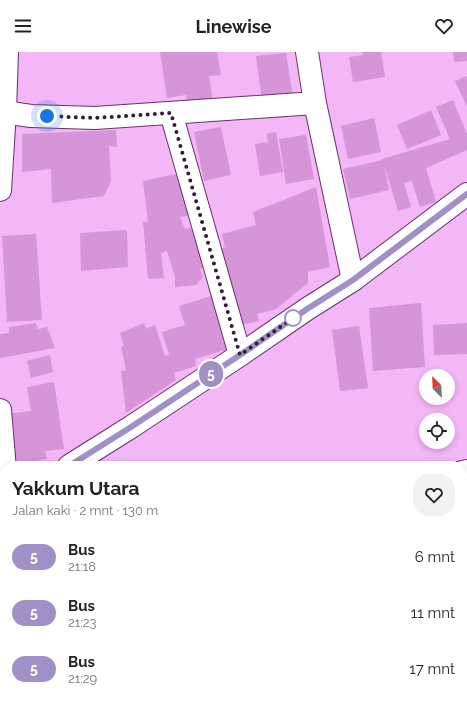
<!DOCTYPE html>
<html lang="id">
<head>
<meta charset="utf-8">
<style>
  body { margin:0; font-family:Raleway,sans-serif; background:#f2f2f2; color:#222; height:100vh; display:flex; flex-direction:column; font-size:15px; white-space:nowrap }
  * { box-sizing:border-box; margin:0 }
  p { font-size:13px; color:#767676 }
  .icon { flex:none; width:22px; height:22px; fill:none; stroke:currentColor; stroke-width:2; stroke-linecap:round; stroke-linejoin:round }
  .map { position:relative; flex:1; overflow:hidden }
  .panel { position:absolute; left:0px; top:409px; width:467px; height:244px; display:flex; flex-direction:column; background:#fff; border-radius:16px 16px 0 0; box-shadow:0 2px 6px #0003 }
  .panel>* { flex:none }
  .badge { padding:0 8px; border-radius:13px; font-size:14px; line-height:26px }
  .needle { width:26px; rotate:336deg }
  .controls { position:absolute; left:419px; top:317px; display:grid; gap:8px }
  .controls a { display:grid; place-items:center; width:36px; height:36px; border-radius:50%; background:#fff; box-shadow:0 2px 6px #0003; font-size:20px }
  .you { position:absolute; width:20px; height:20px; margin:-10px; border:3px solid #fff; border-radius:50%; background:#1a73e8; box-shadow:0 0 0 6px #1a73e833 }
  .map>.badge { position:absolute; translate:-50% -50%; box-shadow:0 0 0 2px #fff }
  .round { display:grid; place-items:center; flex:none; width:42px; height:42px; border-radius:16px; background:#f2f2f2 }
  .summary { display:flex; align-items:center; justify-content:space-between; height:68px; padding:0 12px }
  h1 { font-size:19px; font-weight:700; line-height:30px }
  ul { padding:0; list-style:none }
  li { display:flex; align-items:center; gap:12px; height:56px; padding:0 12px }
  li div { flex:1 }
  li b { display:block; font-size:15px }
  li em { font-style:normal }
  li .badge { min-width:44px; font-weight:700; text-align:center }
  header { display:flex; justify-content:space-between; align-items:center; height:52px; padding:0 12px; background:#fff; font-size:18px; font-weight:700 }
  .map>svg:first-child { display:block }
  .building { fill:#d595d8 }
  .lines { fill:none; stroke-linecap:round; stroke-linejoin:round }
  .street-casing { stroke:#66326a; stroke-width:24 }
  .secondary-casing { stroke:#66326a; stroke-width:24 }
  .street { stroke:#fff; stroke-width:22 }
  .secondary { stroke:#fff; stroke-width:22 }
  .line-casing { stroke:#fff; stroke-width:9 }
  .line { stroke:#9f91c5; stroke-width:6 }
  .walk { stroke:#331c35; stroke-width:4; stroke-dasharray:0 7.2 }
  .stop-dot { fill:#fff; stroke:#9f91c5; stroke-width:2 }
</style>
</head>
<body>
<header><svg class="icon" aria-label="menu" viewBox="0 0 24 24"><path d="M4 6h16M4 12h16M4 18h16"/></svg>Linewise<svg class="icon" aria-label="heart" viewBox="0 0 24 24"><path d="M12 20l-8-8c-3-5 5-10 8-4 3-6 11-1 8 4z"/></svg></header>
<div class="map">
<svg width="467" height="653" viewBox="0 0 467 653">
  <rect width="100%" height="100%" fill="#f3b6f6"/>
  <!-- building -->
  <path class="building" d="M 160,0 L 217,0 L 221,23 L 209,24 L 213,50 L 188,54 L 186,43 L 167,46 Z
    M 362,0 L 381,0 L 385,25 L 353,30 L 349,5 L 363,3 Z
    M 453,0 L 467,0 L 467,9 L 454,10 Z
    M 286,1 L 293,45 L 262,49 L 256,4 Z
    M 467,24 L 467,55 L 455,29 Z
    M 453,48 L 467,82 L 467,98 L 426,116 L 436,150 L 420,155 L 412,129 L 404,131 L 411,155 L 398,159 L 384,112 L 389,138 L 350,147 L 343,117 L 383,108 L 382,107 L 450,87 L 436,55 Z
    M 431,58 L 441,83 L 407,97 L 397,73 Z
    M 374,66 L 381,100 L 348,107 L 341,74 Z
    M 221,75 L 231,123 L 204,129 L 194,80 Z
    M 116,78 L 117,95 L 109,94 L 111,129 L 104,144 L 52,151 L 51,117 L 22,120 L 22,82 Z
    M 276,80 L 283,120 L 260,124 L 255,92 L 268,90 L 267,82 Z
    M 306,83 L 314,127 L 286,132 L 279,87 Z
    M 181,121 L 196,163 L 180,165 L 185,177 L 198,174 L 209,214 L 200,217 L 203,225 L 196,233 L 175,235 L 175,225 L 167,199 L 161,201 L 164,226 L 148,227 L 143,170 L 148,170 L 143,129 Z
    M 316,135 L 330,215 L 308,220 L 308,231 L 276,257 L 257,262 L 259,269 L 235,274 L 215,201 L 225,195 L 222,182 L 256,173 L 253,160 Z
    M 127,178 L 128,215 L 81,219 L 80,181 Z
    M 36,182 L 42,268 L 7,270 L 2,184 Z
    M 218,242 L 235,295 L 195,307 L 196,314 L 174,321 L 176,328 L 126,361 L 121,319 L 126,318 L 121,295 L 124,294 L 120,281 L 144,271 L 146,277 L 155,273 L 165,304 L 169,303 L 162,280 L 185,273 L 179,254 Z
    M 421,251 L 425,315 L 373,319 L 369,256 Z
    M 36,271 L 38,277 L 47,275 L 55,296 L 0,306 L 0,282 L 9,281 L 9,275 Z
    M 467,271 L 467,302 L 434,303 L 433,273 Z
    M 359,274 L 368,336 L 340,339 L 332,278 Z
    M 50,303 L 53,320 L 31,326 L 27,309 Z
    M 54,330 L 64,397 L 45,399 L 47,407 L 15,412 L 7,362 L 31,359 L 27,335 Z
    M 55,648 L 81,648 L 81,653 L 56,653 Z
    M 86,648 L 110,648 L 109,653 L 86,653 Z
    M 421,648 L 448,648 L 448,653 L 422,653 Z"/>
  <g class="lines">
    <!-- street casing -->
    <g class="street-casing">
      <path id="street" d="M 307,0 L 315,51 L 353,228
        M 5,59 L 17,62 L 31,64 L 95,66 L 315,51
        M 171,61 L 240,303
        M 0,138 L 5,59 L 7,0
        M 0,358 L 5,417
        M 462,420 L 467,419
        M 2,653 L 2,627 L 5,576
        M 413,653 L 413,648"/>
    </g>
    <!-- secondary casing -->
    <g class="secondary-casing">
      <path id="secondary" d="M 69,414 L 131,375 L 240,303 L 307,257 L 353,228 L 467,142
        M 0,458 L 5,455"/>
    </g>
    <!-- street -->
    <use href="#street" class="street"/>
    <!-- secondary -->
    <use href="#secondary" class="secondary"/>
  </g>
  <g class="lines">
    <!-- line casing -->
    <g class="line-casing">
      <path id="line" d="M 69,414 L 131,375 L 240,303 L 307,257 L 353,228 L 467,142"/>
    </g>
    <!-- line -->
    <use href="#line" class="line"/>
    <!-- walk -->
    <path class="walk" d="M 47,64 L 95,66 L 171,61 L 240,303 L 296,264 L 293,266"/>
  </g>
  <!-- markers -->
  <circle class="stop-dot" cx="293" cy="266" r="8"/>
</svg>
<div class="controls">
<a><svg class="needle" viewBox="-14 -14 28 28"><path d="M0-13l5 13h-10z" fill="#e53935"/><path d="M0 13l5-13h-10z" fill="#767676"/></svg></a>
<a><svg class="icon" aria-label="locate" viewBox="0 0 24 24"><circle cx="12" cy="12" r="6"/><path d="M12 2v4M12 18v4M2 12h4M18 12h4"/></svg></a>
</div>
<div class="you" style="left:47px;top:64px"></div>
<b class="badge" style="left:211px;top:322px;background:#9f91c5;color:#fff">5</b>
<section class="panel">
<div class="summary"><div><h1>Yakkum Utara</h1><p>Jalan kaki · 2 mnt · 130 m</p></div><a class="round"><svg class="icon" aria-label="heart" viewBox="0 0 24 24"><path d="M12 20l-8-8c-3-5 5-10 8-4 3-6 11-1 8 4z"/></svg></a></div>
<ul>
<li><span class="badge" style="background:#9f91c5;color:#fff">5</span><div><b>Bus</b><p>21:18</p></div><em>6 mnt</em></li>
<li><span class="badge" style="background:#9f91c5;color:#fff">5</span><div><b>Bus</b><p>21:23</p></div><em>11 mnt</em></li>
<li><span class="badge" style="background:#9f91c5;color:#fff">5</span><div><b>Bus</b><p>21:29</p></div><em>17 mnt</em></li>
</ul>
</section>
</div>
</body>
</html>
